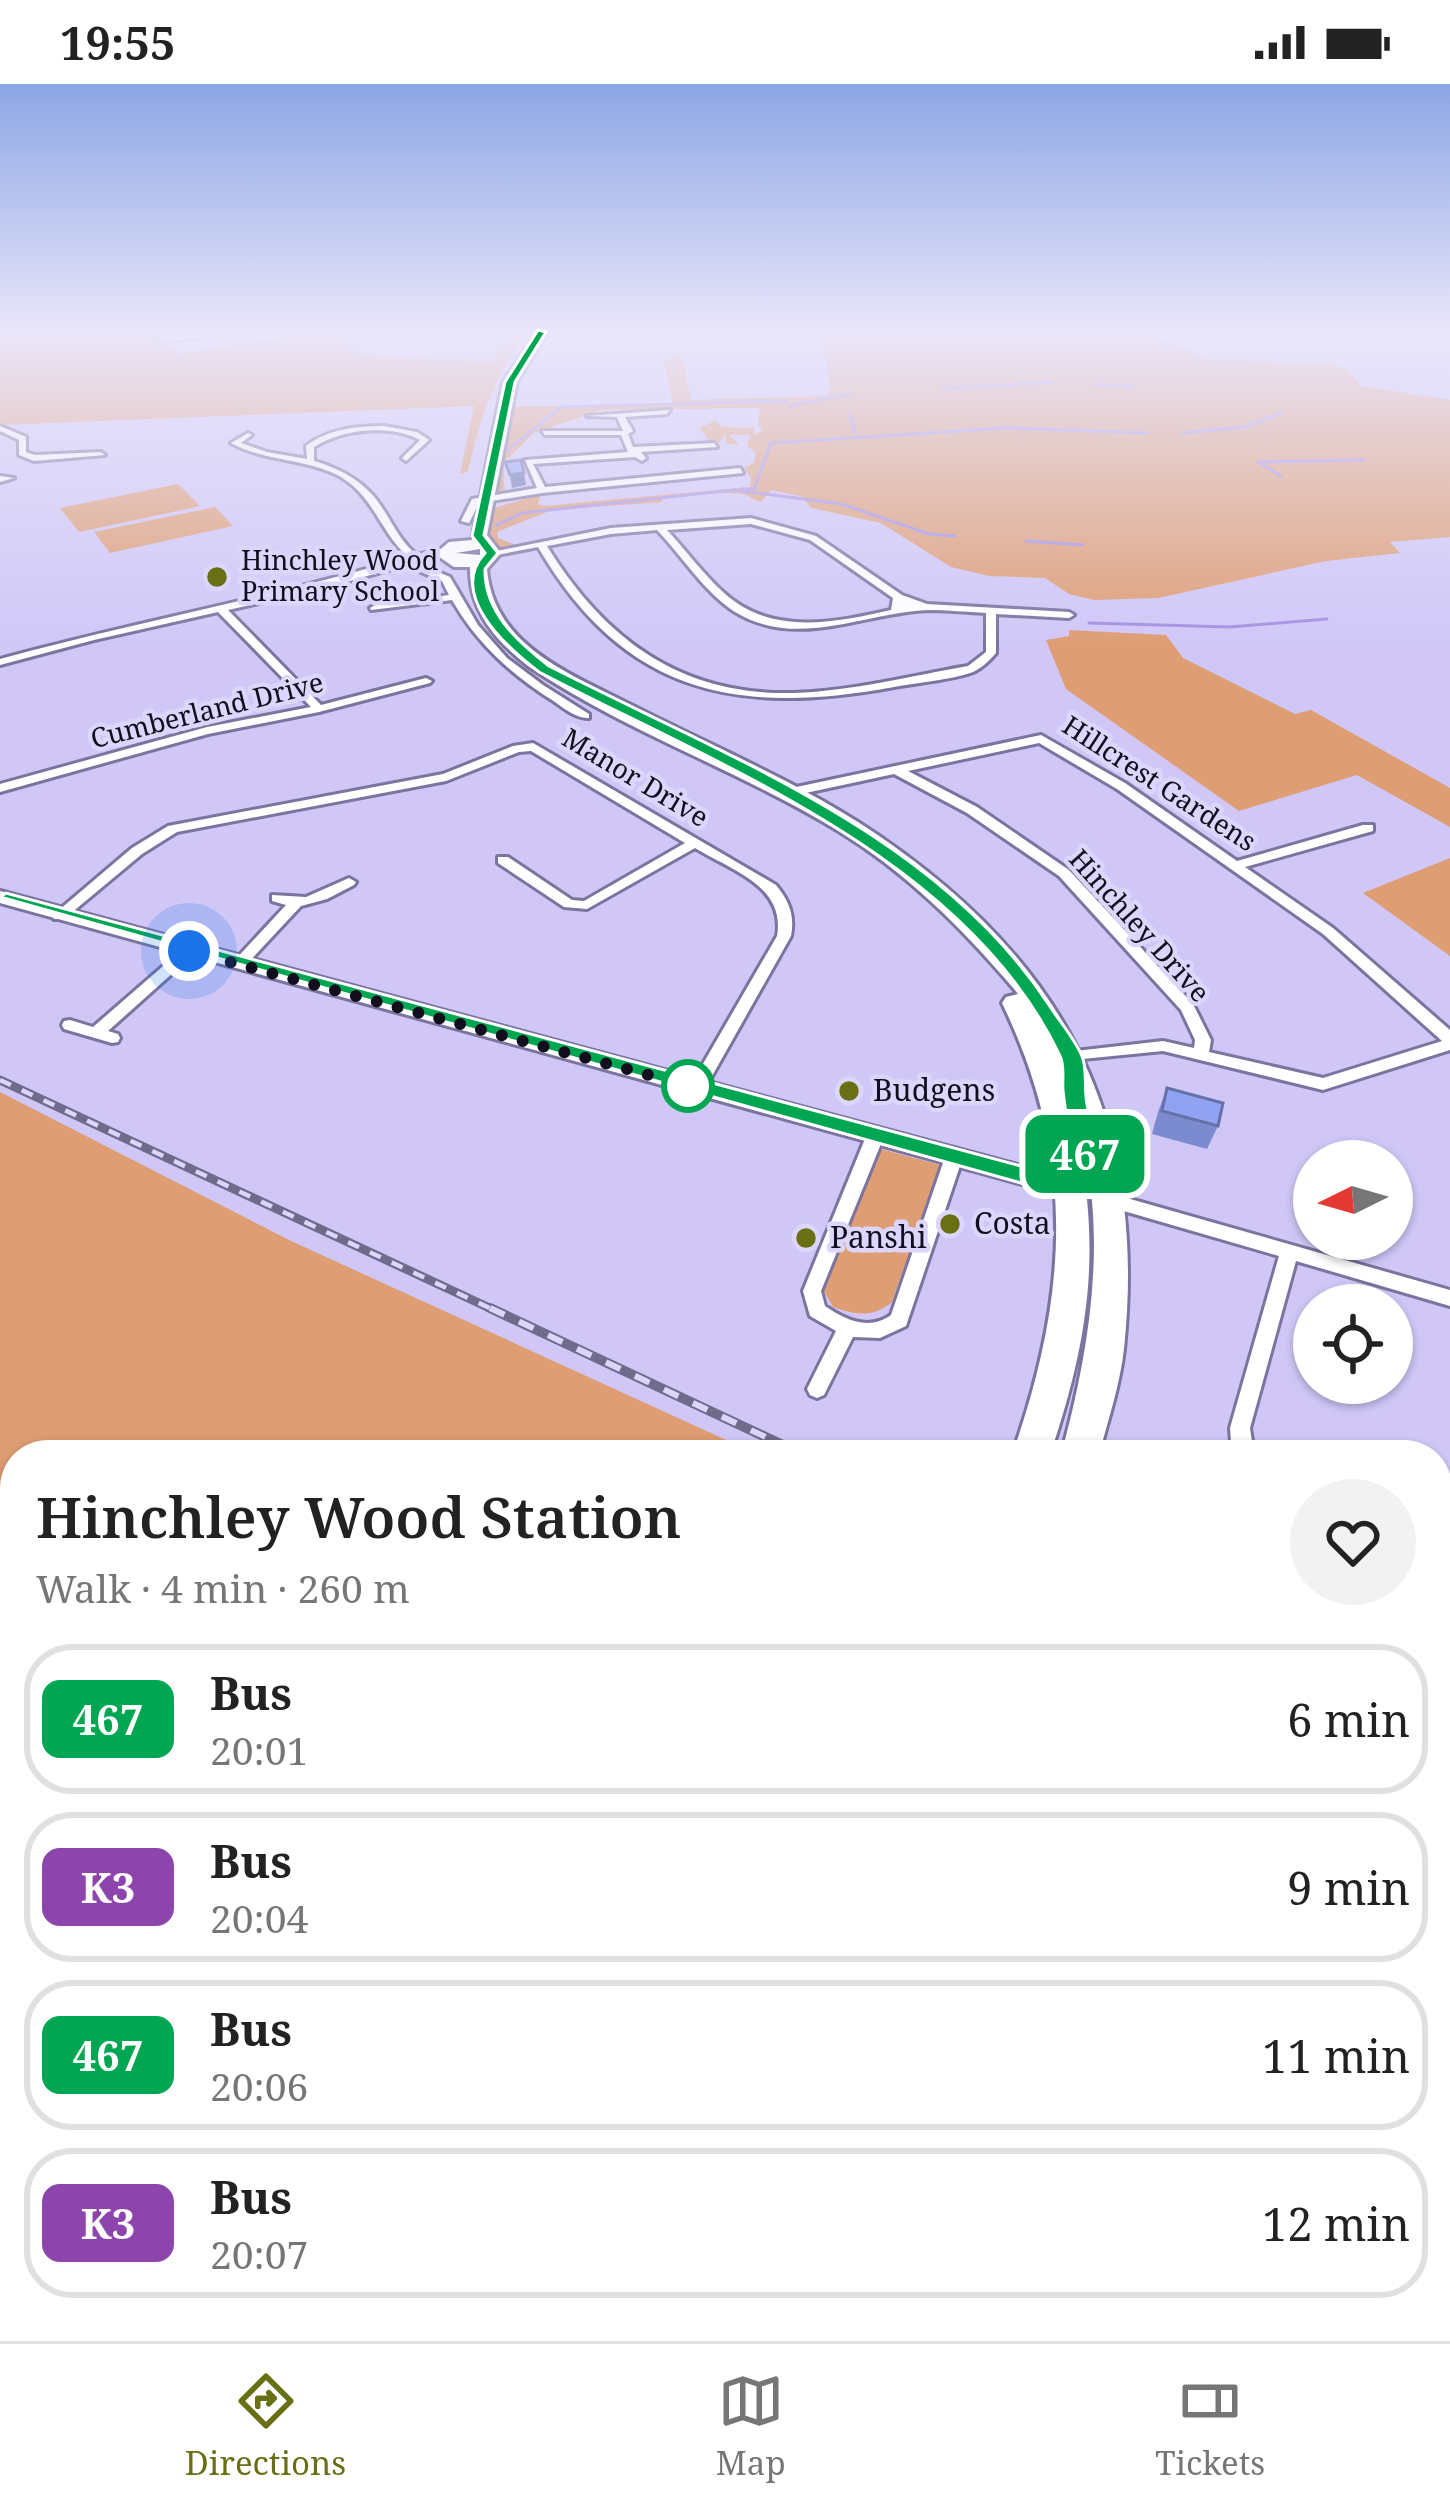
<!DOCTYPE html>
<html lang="en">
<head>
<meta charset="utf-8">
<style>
  body { margin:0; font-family:"Noto Serif",serif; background:#f2f2f2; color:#222; height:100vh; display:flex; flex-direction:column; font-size:45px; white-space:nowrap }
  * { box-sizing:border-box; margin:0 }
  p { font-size:39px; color:#767676 }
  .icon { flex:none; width:66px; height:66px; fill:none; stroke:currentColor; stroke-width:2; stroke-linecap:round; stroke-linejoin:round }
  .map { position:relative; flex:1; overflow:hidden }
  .details { position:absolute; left:0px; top:1356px; width:1452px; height:903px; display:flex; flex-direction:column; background:#fff; border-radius:48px 48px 0 0; box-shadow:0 3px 9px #0004 }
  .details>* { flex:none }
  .badge { padding:0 24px; border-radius:18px; font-size:42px; line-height:78px }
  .needle { width:78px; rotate:265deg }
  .tools { position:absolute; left:1293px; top:1056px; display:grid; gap:24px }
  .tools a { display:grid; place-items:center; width:120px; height:120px; border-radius:50%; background:#fff; box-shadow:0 3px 9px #0004; font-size:60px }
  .you { position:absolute; width:60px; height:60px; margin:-30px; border:9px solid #fff; border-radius:50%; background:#1a73e8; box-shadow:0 0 0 18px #1a73e833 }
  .map>.badge { position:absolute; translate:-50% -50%; box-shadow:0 0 0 6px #fff }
  .round { display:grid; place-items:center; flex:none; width:126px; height:126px; border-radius:63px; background:#f2f2f2 }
  .head { display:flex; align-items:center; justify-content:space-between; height:204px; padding:0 36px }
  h1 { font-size:57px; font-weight:600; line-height:90px }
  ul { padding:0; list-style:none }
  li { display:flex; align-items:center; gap:36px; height:150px; margin:0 24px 18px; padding:0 12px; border:6px solid #e0e0e0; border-radius:48px }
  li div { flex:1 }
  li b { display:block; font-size:45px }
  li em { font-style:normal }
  li .badge { min-width:132px; font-weight:700; text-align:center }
  .status { display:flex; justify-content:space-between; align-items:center; height:84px; padding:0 60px; background:#fff; direction:ltr }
  .status svg { height:33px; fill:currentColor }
  .dock { display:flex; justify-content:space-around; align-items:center; height:168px; border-top:3px solid #e0e0e0; background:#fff; font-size:33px; color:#767676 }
  .dock a { display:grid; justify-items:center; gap:6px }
  .dock .active { color:#696f14 }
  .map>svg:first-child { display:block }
  .green { fill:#de9d73 }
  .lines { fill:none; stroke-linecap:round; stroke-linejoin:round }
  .stream { stroke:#a390e1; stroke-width:3 }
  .minor-casing { stroke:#7c739e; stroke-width:6 }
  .tertiary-casing { stroke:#7c739e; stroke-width:6 }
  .trunk-casing { stroke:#7c739e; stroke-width:6 }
  .minor { fill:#fff; fill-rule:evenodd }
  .tertiary { fill:#fff; fill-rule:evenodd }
  .trunk { fill:#fff; fill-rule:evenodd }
  .rail-far2-casing { stroke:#716b8b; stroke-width:9 }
  .rail-far1-casing { stroke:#716b8b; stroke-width:10 }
  .rail-casing { stroke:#716b8b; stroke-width:12 }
  .rail-far2 { stroke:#ddd6fc; stroke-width:4.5; stroke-dasharray:12; stroke-linecap:butt }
  .rail-far1 { stroke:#ddd6fc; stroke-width:6; stroke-dasharray:16; stroke-linecap:butt }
  .rail { stroke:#ddd6fc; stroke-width:8; stroke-dasharray:21; stroke-linecap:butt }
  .wall { fill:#7c8bcf }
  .shaded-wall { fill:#6571a9 }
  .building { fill:#90a2f1; stroke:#6571a9; stroke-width:3 }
  .line { fill:#00a651; stroke:#fff; stroke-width:3 }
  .walk { stroke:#120e1e; stroke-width:12; stroke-dasharray:0 21.6 }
  .poi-dot { fill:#696f14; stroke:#ddd6fc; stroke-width:4.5 }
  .stop-dot { fill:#fff; stroke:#00a651; stroke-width:6 }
  .labels { text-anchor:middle; stroke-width:9; stroke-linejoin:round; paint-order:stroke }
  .far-poi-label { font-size:27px; fill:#120e1e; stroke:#ddd6fc; text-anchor:start }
  .far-street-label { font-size:27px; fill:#120e1e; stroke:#ddd6fc }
  .poi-label { font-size:30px; fill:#120e1e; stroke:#ddd6fc; text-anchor:start }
</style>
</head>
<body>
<div class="status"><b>19:55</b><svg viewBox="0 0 49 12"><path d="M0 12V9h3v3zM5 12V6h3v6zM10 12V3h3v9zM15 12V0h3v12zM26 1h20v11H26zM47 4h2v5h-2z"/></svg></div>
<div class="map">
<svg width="1450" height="2257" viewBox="0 0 1450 2257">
  <rect width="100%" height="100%" fill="#d0c7f7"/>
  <!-- green -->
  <path class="green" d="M 0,248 L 174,248 L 167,250 L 178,270 L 286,253 L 287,248 L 345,248 L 358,271 L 492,278 L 513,248 L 527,248 C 492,297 482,329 468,387 L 460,390 L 474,322 L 0,341 Z
    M 821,248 L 1150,248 L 1206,275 L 1333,281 L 1348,285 L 1361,302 L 1450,316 L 1450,453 L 1390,458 L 1400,469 L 1326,477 L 1158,514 L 1094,516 L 1069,510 L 1045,494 L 989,492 L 951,483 L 881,439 L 812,424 L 800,412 L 771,406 L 761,418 C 755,417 750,412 744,410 C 730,407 679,411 663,413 L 662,418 L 552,426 L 497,448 L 498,454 L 520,463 L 509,467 L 489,459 L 484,444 L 491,425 L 541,410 L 538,420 L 544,422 L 750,403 L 751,394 L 744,384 L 754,379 L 756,369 L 747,362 L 750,351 L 729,351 L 739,360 L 726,360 L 726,350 L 718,360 L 712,360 L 699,344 L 715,337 L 722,343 L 754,344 L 753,351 L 763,346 L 758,341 L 760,324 L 602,326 L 534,349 L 503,379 L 505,412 L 494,413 L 507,323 L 673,319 L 664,278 L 676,270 L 682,271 L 691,316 L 826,312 L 831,307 Z
    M 178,400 L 200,422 L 79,448 L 60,424 Z
    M 215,423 L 233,442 L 110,469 L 94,448 Z
    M 1069,546 L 1166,551 L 1183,574 L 1295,630 L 1311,626 L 1450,704 L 1450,743 L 1357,691 L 1239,727 L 1066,605 L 1046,556 L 1069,552 Z
    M 1450,774 L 1450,872 L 1363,809 Z
    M 0,1008 L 289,1156 L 759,1371 L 15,1371 L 15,1442 L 0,1446 Z
    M 877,1064 L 940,1081 L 892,1218 C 873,1234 856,1231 833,1223 L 821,1202 Z"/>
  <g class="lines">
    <!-- stream -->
    <path class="stream" d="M 1095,300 L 1133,303
      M 943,305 L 1053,298
      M 788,322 L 852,310
      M 850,331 L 855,349
      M 1183,349 L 1244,343 L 1282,329
      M 504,369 L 561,323 L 786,317
      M 1281,392 L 1258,378 L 1364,376
      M 740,405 L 754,405 L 771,359 L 1006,344 L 1148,349
      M 497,441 L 522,429 L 734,406 L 842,420 L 929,450 L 955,452
      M 1026,457 L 1083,461
      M 1089,539 L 1229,543 L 1327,535"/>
    <!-- minor casing -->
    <g class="minor-casing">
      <path id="minor" d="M 156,248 L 163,248 L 166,253 L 259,248 L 164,257 Z
        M 670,326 L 667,330 L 625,333 L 633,347 L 628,350 L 633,363 L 714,359 L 717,363 L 641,368 L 646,374 L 642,377 L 635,373 L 533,380 L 545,403 L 740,384 L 743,389 L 542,409 L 479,419 L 469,439 L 461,437 L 472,415 L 537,404 L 525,376 L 628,368 L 621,351 L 545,351 L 542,347 L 623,347 L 617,333 L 587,332 Z
        M 0,342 L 26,353 L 26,368 L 35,371 L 101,368 L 105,371 L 34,377 L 19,371 L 19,356 L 0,347 Z
        M 384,342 L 417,348 L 429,356 L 406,377 L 402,374 L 420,356 C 389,340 343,345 314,363 L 314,377 C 342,385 367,399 383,425 C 394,442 401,458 417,471 L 450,463 L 450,467 L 415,478 L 450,493 L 478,541 L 507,574 L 543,601 L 589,630 L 589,634 C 576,634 566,626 555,618 C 512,591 478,561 452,516 L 371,526 L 370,524 L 375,521 L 449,511 L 442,497 L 405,481 L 322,505 L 228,526 L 321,621 L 426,594 L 432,597 L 430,599 L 319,628 L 208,650 L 0,708 L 0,700 L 207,643 L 311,623 L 218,528 L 94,556 L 0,581 L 0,575 C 135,538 274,513 408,473 C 381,449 374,413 341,393 C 307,374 265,378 231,359 L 248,349 L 252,351 L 241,359 L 267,368 L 307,375 L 306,362 C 328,345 357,342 384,342 Z
        M 0,392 L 14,394 L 0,398 Z
        M 751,434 L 816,452 L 902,511 L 927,520 L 1069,528 L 1074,531 L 1069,534 L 996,530 L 996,569 C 991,575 983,583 975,587 C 959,595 914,599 894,603 C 736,632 624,610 538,463 L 492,472 L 487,469 L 611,444 ZM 751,440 L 810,456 L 893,514 L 891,526 C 834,539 770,552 723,508 C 702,489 686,466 667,446 ZM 657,446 C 683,473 704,508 735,528 C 798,566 865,528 929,526 C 948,526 967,528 986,529 L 986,568 L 968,582 C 910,592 853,607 794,609 C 681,612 604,555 547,462 L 611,450 Z
        M 1041,651 L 1125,699 L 1237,777 L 1363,741 L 1373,741 L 1373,747 L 1245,783 L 1333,844 L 1450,946 L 1450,966 L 1323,1006 L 1163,967 L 1052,978 L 1050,974 L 1058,969 L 1163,957 L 1194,964 L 1195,956 L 1181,926 L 1059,792 L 967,729 L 894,690 L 787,713 L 781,709 L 787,705 ZM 1039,659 L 1117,705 L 1323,850 L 1442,957 L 1323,994 L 1209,968 L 1211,956 L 1193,920 L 1069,786 L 977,723 L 908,687 Z
        M 533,659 L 776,801 C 789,817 795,831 791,852 L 703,1008 L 691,1008 L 689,1004 L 777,852 C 786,802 731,786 695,764 L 587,825 L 564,823 L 498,779 L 498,773 L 508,773 L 572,816 L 584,817 L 685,759 L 531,667 L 519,668 L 446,697 L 177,748 L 142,770 L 64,835 L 54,835 L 52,832 L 132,764 L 168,742 L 443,690 L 513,662 Z
        M 349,794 L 356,798 L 354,801 L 327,815 L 301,822 L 244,883 L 234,883 L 234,877 L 286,821 L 272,817 L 272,811 L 306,813 Z
        M 189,862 L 196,867 L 194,870 L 108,947 L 118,950 L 120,954 L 118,958 L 112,959 L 64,945 L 62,941 L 64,937 L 70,936 L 93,943 L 184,864 Z
        M 876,1044 L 885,1050 L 821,1207 L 825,1222 C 845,1236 869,1247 891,1231 L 946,1070 L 955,1064 L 964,1070 L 906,1242 L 880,1254 L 853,1253 L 824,1311 L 817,1314 L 810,1311 L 807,1305 L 836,1247 L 810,1232 L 803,1207 L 867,1050 Z
        M 1109,1109 L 1450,1206 L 1450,1222 L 1296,1177 L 1250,1344 L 1254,1371 L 1232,1371 L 1230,1344 L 1279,1172 L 1103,1121 L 1100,1116 L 1103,1111 Z
        M 1437,1463 L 1450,1469 L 1450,1491 L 1437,1485 Z
        M 15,1616 L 15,1640 L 0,1645 L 0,1621 Z
        M 1437,1873 L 1450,1879 L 1450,1908 L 1437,1902 Z
        M 15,1957 L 15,1985 L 0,1988 L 0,1960 Z
        M 272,2244 L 307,2244 L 313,2257 L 278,2257 Z
        M 1053,2244 L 1085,2244 L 1081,2257 L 1049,2257 Z
        M 1252,2244 L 1298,2244 L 1305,2257 L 1259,2257 Z"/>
    </g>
    <!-- tertiary casing -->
    <g class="tertiary-casing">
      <path id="tertiary" d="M 0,807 L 1084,1099 L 1096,1108 L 1084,1117 L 0,819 Z"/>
    </g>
    <!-- trunk casing -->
    <g class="trunk-casing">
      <path id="trunk" d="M 536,248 L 548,248 L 517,298 L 487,451 L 501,469 L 487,485 C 493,562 571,590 631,621 C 705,659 787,693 858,738 C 1057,866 1149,1026 1124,1265 C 1120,1301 1108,1336 1099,1371 L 1061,1371 C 1094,1250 1113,1121 1065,1001 C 1103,1140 1096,1235 1050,1371 L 1012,1371 C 1068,1212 1077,1074 1002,919 L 1006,913 L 1018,910 L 1014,905 C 962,844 906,788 837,746 C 738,686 624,647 528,582 C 495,556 469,526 470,483 L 454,483 L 435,470 L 449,458 L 472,456 L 503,298 ZM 480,465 L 480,471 L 456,469 Z
        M 573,2244 L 691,2244 L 685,2257 L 567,2257 Z"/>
    </g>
    <!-- minor -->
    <use href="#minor" class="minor"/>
    <!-- tertiary -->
    <use href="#tertiary" class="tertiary"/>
    <!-- trunk -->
    <use href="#trunk" class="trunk"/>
    <!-- rail-far2 casing -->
    <g class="rail-far2-casing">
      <path id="rail-far2" d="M 0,996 L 496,1227"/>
    </g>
    <!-- rail-far1 casing -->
    <g class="rail-far1-casing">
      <path id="rail-far1" d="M 490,1224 L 804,1371
        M 0,1469 L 15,1465"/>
    </g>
    <!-- rail casing -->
    <g class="rail-casing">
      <path id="rail" d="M 1437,1682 L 1450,1688"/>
    </g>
    <!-- rail-far2 -->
    <use href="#rail-far2" class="rail-far2"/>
    <!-- rail-far1 -->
    <use href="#rail-far1" class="rail-far1"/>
    <!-- rail -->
    <use href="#rail" class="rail"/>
  </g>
  <!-- wall -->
  <path class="wall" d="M 1167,1004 L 1218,1042 L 1207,1065 L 1152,1050 L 1158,1028 Z"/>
  <!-- shaded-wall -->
  <path class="shaded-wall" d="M 524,389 L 526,401 L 512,404 L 510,391 Z"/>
  <!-- building -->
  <path class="building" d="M 521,376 L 524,389 L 510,391 L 505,378 Z
    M 1167,1004 L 1223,1019 L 1218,1042 L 1162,1027 Z"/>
  <!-- sky -->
  <linearGradient id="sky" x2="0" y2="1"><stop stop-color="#8ca6e5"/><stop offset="0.44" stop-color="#eae6fb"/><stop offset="1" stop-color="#eae6fb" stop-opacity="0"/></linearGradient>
  <rect width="1450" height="564" fill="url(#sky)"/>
  <!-- line -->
  <path class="line" d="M 538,246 L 546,248 L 515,298 L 484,451 L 498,469 L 485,485 C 484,528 517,557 549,582 C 725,672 938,750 1049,921 C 1059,937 1077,957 1083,975 C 1087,988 1084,1006 1087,1020 C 1092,1051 1104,1080 1089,1108 L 1071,1113 L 0,813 L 6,809 L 1073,1096 L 1076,1089 C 1072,1062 1066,1034 1063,1007 C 1062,995 1065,982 1060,972 C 967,775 721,683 539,588 C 506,563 447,510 485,469 L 472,452 L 505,298 Z"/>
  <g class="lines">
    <!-- walk -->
    <path class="walk" d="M 189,867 L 697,1004 L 688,1002"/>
  </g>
  <!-- markers -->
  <g class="poi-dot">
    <circle cx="217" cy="493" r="12"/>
    <circle cx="849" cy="1007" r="12"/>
    <circle cx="950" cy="1140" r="12"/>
    <circle cx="806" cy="1154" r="12"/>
  </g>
  <circle class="stop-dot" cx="688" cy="1002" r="24"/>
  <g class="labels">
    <!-- far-poi labels -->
    <g class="far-poi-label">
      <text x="241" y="486">Hinchley Wood<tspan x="241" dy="31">Primary School</tspan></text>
    </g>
    <!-- far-street labels -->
    <g class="far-street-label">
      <text transform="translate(207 627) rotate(-14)" y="9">Cumberland Drive</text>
      <text transform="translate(635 694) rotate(31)" y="9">Manor Drive</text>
      <text transform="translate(1159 700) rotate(33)" y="9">Hillcrest Gardens</text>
      <text transform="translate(1139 842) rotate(48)" y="9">Hinchley Drive</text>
    </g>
    <!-- poi labels -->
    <g class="poi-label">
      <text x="873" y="1017">Budgens</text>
      <text x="974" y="1150">Costa</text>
      <text x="830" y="1164">Panshi</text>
    </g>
  </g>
</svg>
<div class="tools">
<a><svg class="needle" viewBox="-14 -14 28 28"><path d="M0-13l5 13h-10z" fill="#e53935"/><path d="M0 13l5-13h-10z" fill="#767676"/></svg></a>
<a><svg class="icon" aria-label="locate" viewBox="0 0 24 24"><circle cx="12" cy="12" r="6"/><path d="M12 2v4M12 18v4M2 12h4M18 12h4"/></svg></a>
</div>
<div class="you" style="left:189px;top:867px"></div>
<b class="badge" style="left:1085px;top:1070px;background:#00a651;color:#fff">467</b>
<section class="details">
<div class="head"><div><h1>Hinchley Wood Station</h1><p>Walk · 4 min · 260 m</p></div><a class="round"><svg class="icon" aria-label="heart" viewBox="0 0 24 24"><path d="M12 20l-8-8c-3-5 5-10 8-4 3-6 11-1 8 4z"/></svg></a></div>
<ul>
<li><span class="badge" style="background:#00a651;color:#fff">467</span><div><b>Bus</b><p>20:01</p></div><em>6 min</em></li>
<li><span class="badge" style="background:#8e44ad;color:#fff">K3</span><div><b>Bus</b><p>20:04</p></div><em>9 min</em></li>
<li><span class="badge" style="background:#00a651;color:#fff">467</span><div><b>Bus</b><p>20:06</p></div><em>11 min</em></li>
<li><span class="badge" style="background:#8e44ad;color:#fff">K3</span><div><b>Bus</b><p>20:07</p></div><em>12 min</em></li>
</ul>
</section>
</div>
<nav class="dock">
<a class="active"><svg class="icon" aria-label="directions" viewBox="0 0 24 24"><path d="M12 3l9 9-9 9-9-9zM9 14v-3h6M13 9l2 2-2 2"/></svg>Directions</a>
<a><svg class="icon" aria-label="map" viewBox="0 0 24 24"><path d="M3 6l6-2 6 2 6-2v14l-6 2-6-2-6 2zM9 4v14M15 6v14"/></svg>Map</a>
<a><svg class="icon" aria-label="tickets" viewBox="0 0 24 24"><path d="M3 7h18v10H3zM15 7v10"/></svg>Tickets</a>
</nav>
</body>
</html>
